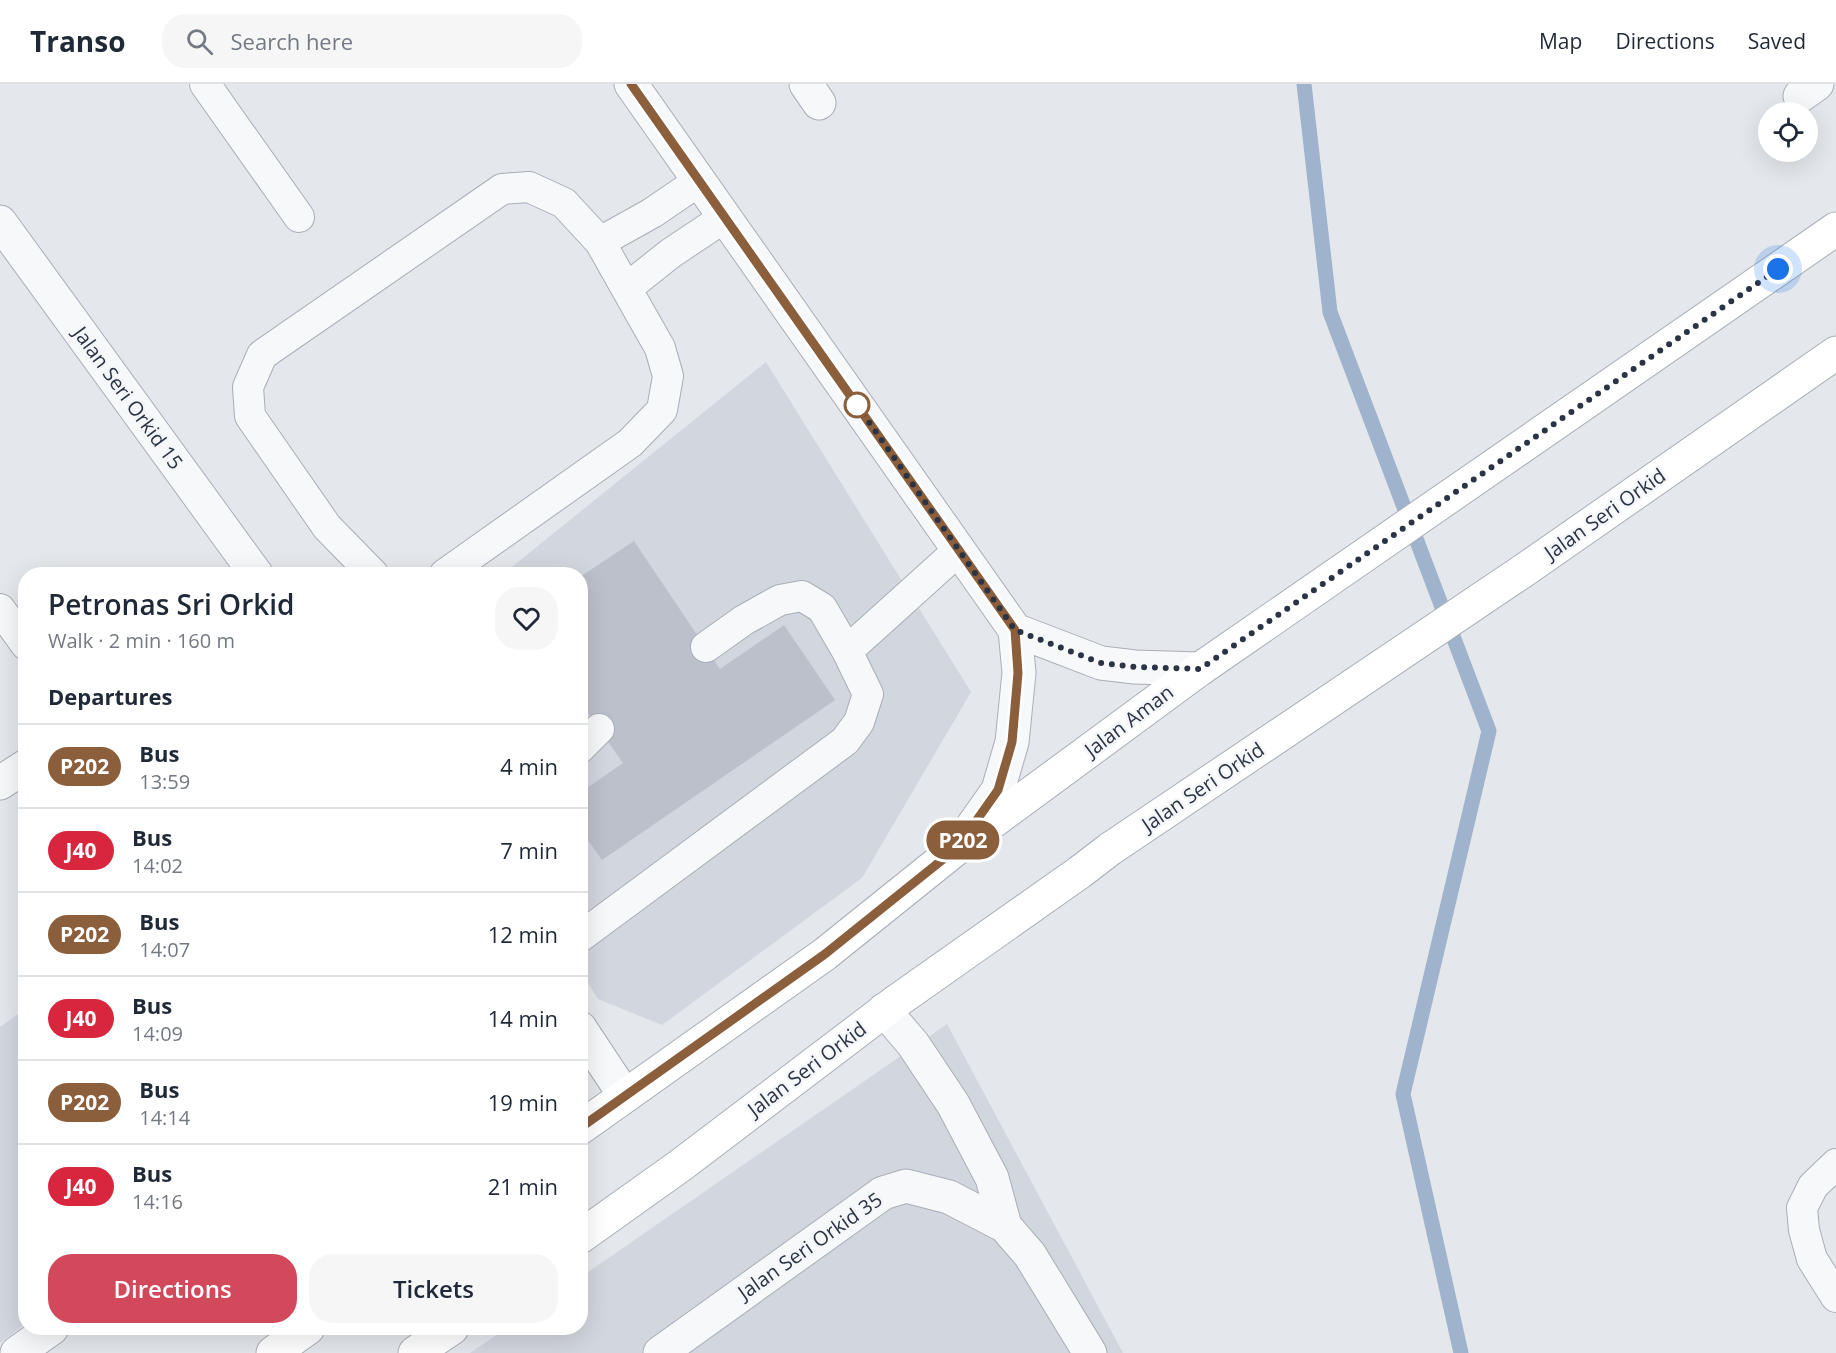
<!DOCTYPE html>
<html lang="en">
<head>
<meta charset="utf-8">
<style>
  body { margin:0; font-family:"Open Sans",sans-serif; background:#f6f6f7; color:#1f2937; height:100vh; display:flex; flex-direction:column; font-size:22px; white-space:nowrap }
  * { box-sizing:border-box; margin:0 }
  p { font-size:20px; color:#747a83 }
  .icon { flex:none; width:33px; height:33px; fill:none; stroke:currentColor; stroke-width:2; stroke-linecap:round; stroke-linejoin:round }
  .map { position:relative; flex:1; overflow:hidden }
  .side { position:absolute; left:18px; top:483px; width:570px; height:768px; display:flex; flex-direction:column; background:#fff; border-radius:24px; box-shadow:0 6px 24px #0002 }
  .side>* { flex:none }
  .badge { padding:0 12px; border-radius:20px; font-size:21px; line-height:39px }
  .controls { position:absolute; left:1758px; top:18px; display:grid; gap:12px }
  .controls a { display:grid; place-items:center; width:60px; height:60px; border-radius:50%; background:#fff; box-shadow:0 6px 24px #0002; font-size:30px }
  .you { position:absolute; width:30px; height:30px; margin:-15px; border:4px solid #fff; border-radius:50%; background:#1a73e8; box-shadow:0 0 0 9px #1a73e833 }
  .map>.badge { position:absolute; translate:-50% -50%; box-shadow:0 0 0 3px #fff }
  h2 { padding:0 30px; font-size:22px; line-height:54px }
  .round { display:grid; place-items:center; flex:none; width:63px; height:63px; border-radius:24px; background:#f6f6f7 }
  .overview { display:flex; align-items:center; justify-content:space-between; height:102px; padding:0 30px }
  h1 { font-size:28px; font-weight:600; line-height:45px }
  .button { display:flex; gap:12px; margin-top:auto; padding:12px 30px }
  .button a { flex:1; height:69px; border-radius:24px; background:#d1495b; color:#fff; font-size:24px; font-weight:600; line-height:69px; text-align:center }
  .button a+a { background:#f6f6f7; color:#1f2937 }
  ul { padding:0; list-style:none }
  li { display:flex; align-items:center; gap:18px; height:84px; padding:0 30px; border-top:2px solid #e0e1e3 }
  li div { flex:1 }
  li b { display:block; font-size:22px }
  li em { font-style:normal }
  li .badge { min-width:66px; font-weight:700; text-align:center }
  header { display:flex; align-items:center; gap:36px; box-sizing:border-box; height:84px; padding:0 30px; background:#fff; border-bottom:2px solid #e0e1e3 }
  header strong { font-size:28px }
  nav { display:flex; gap:33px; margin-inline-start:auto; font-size:21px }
  .search { width:420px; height:54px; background:#f6f6f7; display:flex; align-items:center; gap:15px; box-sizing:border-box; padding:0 21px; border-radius:24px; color:#747a83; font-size:22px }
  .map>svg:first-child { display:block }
  .built { fill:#d2d6de }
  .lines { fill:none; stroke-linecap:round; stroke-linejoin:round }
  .stream { stroke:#9fb4cc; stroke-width:15 }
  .building { fill:#bbc0ca }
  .service-casing { stroke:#a9aeb7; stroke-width:32 }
  .minor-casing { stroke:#a9aeb7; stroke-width:35 }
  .tertiary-casing { stroke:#a9aeb7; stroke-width:35 }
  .secondary-casing { stroke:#a9aeb7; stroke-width:35 }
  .service { stroke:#f7f8fa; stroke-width:30 }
  .minor { stroke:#f7f8fa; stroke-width:33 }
  .tertiary { stroke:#f7f8fa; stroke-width:33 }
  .secondary { stroke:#fff; stroke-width:33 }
  .line-casing { stroke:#fff; stroke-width:14 }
  .line { stroke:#8b5e3c; stroke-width:9 }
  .walk { stroke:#2b3445; stroke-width:6; stroke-dasharray:0 10.8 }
  .stop-dot { fill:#fff; stroke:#8b5e3c; stroke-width:3 }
  .labels { text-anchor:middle; stroke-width:5; stroke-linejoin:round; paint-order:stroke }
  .street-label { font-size:20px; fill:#2b3445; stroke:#f4f6f9 }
</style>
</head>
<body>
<header>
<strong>Transo</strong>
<div class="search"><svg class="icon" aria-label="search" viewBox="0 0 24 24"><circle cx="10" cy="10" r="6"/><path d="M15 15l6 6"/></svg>Search here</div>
<nav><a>Map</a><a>Directions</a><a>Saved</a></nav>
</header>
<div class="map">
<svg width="1836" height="1269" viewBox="0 0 1836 1269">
  <rect width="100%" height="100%" fill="#e4e7ec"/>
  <!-- built -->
  <path class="built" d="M 766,278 L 971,608 L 862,794 L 662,941 L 598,915 L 581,888 L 580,490 L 503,490 Z
    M 25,925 L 25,1240 L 0,1259 L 0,943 Z
    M 947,940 L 1123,1269 L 470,1269 L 507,1244 L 580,1244 L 581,1193 Z"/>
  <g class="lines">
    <!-- stream -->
    <path class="stream" d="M 1304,0 L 1330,228 L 1489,647 L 1403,1010 L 1461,1269"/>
  </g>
  <!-- building -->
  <path class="building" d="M 634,457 L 720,585 L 784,541 L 835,616 L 602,776 L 580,745 L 580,709 L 623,679 L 580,618 L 580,493 Z"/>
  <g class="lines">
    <!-- service casing -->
    <g class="service-casing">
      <path id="service" d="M 205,0 L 299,133
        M 600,158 L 652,129 L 699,97
        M 627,204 L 671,169 L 725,133
        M 373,490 L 327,443 L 250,332 L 248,303 L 262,271 L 502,105 L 529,103 L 564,119 L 600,158 L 660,264 L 668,292 L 662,326 L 630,359 L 445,490
        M 0,525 L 26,561
        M 847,567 L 959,466
        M 580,664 L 599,645
        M 580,853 L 845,657 L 859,638 L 868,610 L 847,567 L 822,524 L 802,512 L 780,516 L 744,536 L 706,563
        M 1836,1080 L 1813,1102 L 1802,1124 L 1804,1146 L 1812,1175 L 1836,1213"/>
    </g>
    <!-- minor casing -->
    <g class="minor-casing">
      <path id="minor" d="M 806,0 L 819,19
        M 1800,12 L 1817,0
        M 0,138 L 256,490
        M 0,699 L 26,682
        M 884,926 L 913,960 L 953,1020 L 992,1094 L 1005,1142 L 1030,1171 L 1090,1269
        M 580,944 L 625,1012
        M 17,1269 L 52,1244
        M 660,1269 L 883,1109 L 906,1102 L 949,1113 L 1005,1142"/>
    </g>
    <!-- tertiary casing -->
    <g class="tertiary-casing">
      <path id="tertiary" d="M 631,0 L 1015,546 L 1019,589 L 1012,658 L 998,706 L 962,757
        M 1015,546 L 1101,579 L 1135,583 L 1200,585"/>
    </g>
    <!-- secondary casing -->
    <g class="secondary-casing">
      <path id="secondary" d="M 580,1044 L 825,870 L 957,764 L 1200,585 L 1836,145
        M 580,1153 L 681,1081 L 897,917 L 1080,788 L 1110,765 L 1523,487 L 1836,269
        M 273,1269 L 308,1244
        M 415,1269 L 452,1244"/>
    </g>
    <!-- service -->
    <use href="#service" class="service"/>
    <!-- minor -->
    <use href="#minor" class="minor"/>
    <!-- tertiary -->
    <use href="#tertiary" class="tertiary"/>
    <!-- secondary -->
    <use href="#secondary" class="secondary"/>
  </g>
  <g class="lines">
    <!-- line casing -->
    <g class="line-casing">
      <path id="line" d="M 580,1044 L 825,870 L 957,764 L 998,706 L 1012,658 L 1018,589 L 1015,546 L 631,0"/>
    </g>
    <!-- line -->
    <use href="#line" class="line"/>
    <!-- walk -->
    <path class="walk" d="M 857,321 L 1015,546 L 1101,579 L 1136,583 L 1200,585 L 1778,185"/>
  </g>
  <!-- markers -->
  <circle class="stop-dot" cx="857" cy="321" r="12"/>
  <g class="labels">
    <!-- street labels -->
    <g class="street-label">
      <text transform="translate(128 314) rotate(54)" y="7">Jalan Seri Orkid 15</text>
      <text transform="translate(1605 430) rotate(-35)" y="7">Jalan Seri Orkid</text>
      <text transform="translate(1129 637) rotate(-37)" y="7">Jalan Aman</text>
      <text transform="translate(1203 703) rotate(-34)" y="7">Jalan Seri Orkid</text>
      <text transform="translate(807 985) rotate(-37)" y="7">Jalan Seri Orkid</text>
      <text transform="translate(810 1162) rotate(-35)" y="7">Jalan Seri Orkid 35</text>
    </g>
  </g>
</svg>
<div class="controls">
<a><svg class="icon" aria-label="locate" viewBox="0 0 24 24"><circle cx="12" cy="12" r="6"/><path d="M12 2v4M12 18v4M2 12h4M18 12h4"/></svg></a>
</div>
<div class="you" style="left:1778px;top:185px"></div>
<b class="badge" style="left:963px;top:756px;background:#8b5e3c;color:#fff">P202</b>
<section class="side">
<div class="overview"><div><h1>Petronas Sri Orkid</h1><p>Walk · 2 min · 160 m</p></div><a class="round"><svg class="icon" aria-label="heart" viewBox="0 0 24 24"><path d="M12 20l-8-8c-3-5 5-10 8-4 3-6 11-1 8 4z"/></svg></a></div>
<h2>Departures</h2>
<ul>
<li><span class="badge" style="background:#8b5e3c;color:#fff">P202</span><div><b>Bus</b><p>13:59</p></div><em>4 min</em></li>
<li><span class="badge" style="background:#d7263d;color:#fff">J40</span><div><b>Bus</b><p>14:02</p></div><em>7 min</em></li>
<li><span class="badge" style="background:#8b5e3c;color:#fff">P202</span><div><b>Bus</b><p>14:07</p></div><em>12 min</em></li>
<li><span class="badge" style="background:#d7263d;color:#fff">J40</span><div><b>Bus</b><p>14:09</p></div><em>14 min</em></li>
<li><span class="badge" style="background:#8b5e3c;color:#fff">P202</span><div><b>Bus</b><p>14:14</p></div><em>19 min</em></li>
<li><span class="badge" style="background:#d7263d;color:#fff">J40</span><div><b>Bus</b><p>14:16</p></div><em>21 min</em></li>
</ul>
<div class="button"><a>Directions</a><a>Tickets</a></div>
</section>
</div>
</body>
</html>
